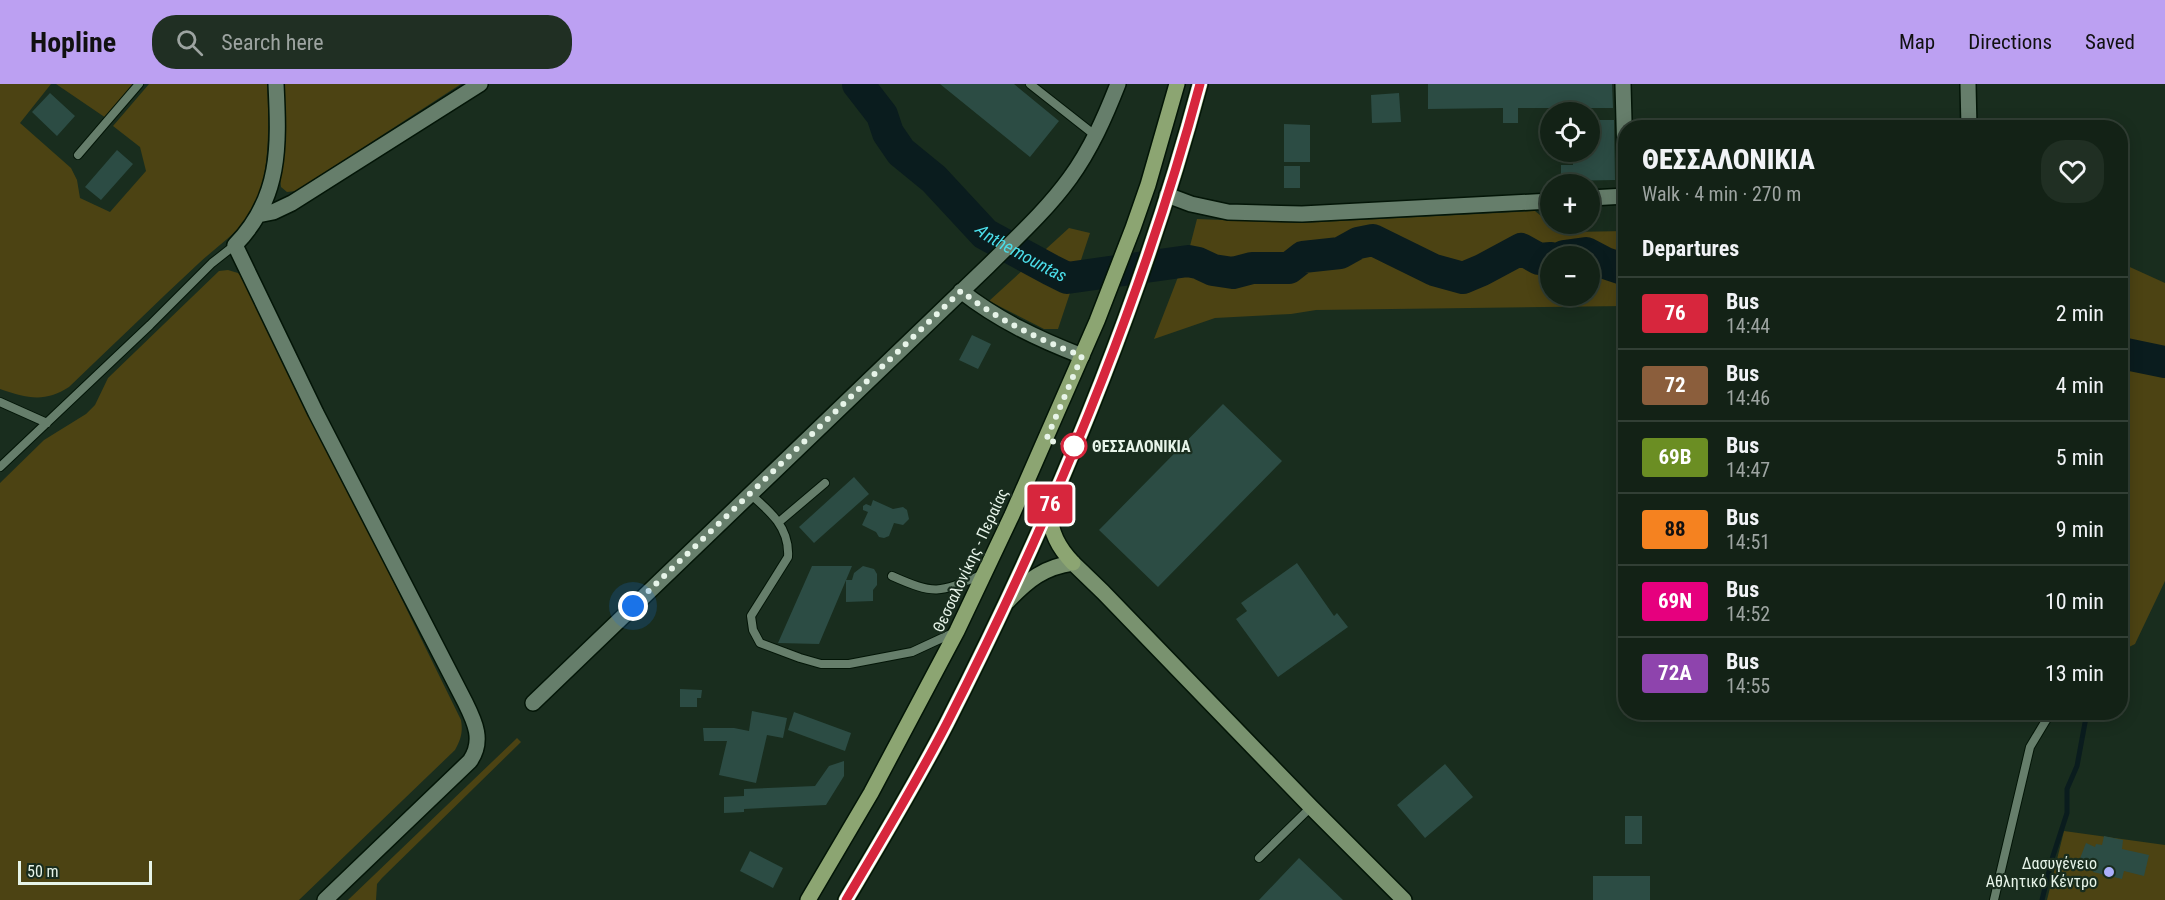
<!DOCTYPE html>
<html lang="en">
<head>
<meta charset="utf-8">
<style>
  body { margin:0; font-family:"Roboto Condensed",sans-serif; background:#202f23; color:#f1f3f6; height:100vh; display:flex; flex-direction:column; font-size:22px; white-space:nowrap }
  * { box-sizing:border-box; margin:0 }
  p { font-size:20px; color:#9da4a1 }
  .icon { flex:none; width:33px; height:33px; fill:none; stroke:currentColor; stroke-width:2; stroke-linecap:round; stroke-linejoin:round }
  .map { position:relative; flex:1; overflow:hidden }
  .sheet { position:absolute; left:1618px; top:36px; width:510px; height:600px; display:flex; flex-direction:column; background:#132216; border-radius:24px; box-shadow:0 3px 15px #0003,0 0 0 2px #323f35 }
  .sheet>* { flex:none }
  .badge { padding:0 12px; border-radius:4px; font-size:21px; line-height:39px }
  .tools { position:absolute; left:1540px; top:18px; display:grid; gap:12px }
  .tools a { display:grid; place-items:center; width:60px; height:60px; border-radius:50%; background:#132216; box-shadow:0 3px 15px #0003,0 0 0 2px #323f35; font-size:30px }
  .scale { position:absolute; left:18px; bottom:15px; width:134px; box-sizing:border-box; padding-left:6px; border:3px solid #e7f4e9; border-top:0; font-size:16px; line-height:21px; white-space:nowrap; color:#e7f4e9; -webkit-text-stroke:4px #192d1e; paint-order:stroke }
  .you { position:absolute; width:30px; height:30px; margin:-15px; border:4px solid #fff; border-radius:50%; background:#1a73e8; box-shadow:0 0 0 9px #1a73e833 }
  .map>.badge { position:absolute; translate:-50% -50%; box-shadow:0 0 0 3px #fff }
  h2 { padding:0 24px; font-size:22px; line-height:54px }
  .round { display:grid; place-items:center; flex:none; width:63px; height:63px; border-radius:24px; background:#202f23 }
  .head { display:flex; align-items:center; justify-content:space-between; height:102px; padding:0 24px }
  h1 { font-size:28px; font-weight:800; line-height:45px }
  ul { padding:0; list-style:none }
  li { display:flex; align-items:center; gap:18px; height:72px; padding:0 24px; border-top:2px solid #323f35 }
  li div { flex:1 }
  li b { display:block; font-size:22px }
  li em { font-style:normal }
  li .badge { min-width:66px; font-weight:700; text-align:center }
  header { display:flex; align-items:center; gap:36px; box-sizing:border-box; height:84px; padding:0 30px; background:#bca0f2; color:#111 }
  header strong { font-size:28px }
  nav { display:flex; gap:33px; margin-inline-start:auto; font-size:21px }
  .search { width:420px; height:54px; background:#202f23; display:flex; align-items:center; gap:15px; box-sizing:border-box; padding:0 21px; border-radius:24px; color:#9da4a1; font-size:22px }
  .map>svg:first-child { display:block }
  .green { fill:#4c4313; fill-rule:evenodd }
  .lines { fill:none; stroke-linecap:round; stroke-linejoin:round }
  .stream { stroke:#0a1c1e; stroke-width:5 }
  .river { stroke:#0a1c1e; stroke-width:32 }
  .building { fill:#2c4c44 }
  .lane-casing { stroke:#031507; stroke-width:10 }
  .street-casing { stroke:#031507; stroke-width:18 }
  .secondary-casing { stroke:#031507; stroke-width:18 }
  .primary-casing { stroke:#031507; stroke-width:18 }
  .lane { stroke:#667e6b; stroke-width:8 }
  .street { stroke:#667e6b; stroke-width:15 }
  .secondary { stroke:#79926f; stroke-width:15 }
  .primary { stroke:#8ca572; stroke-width:15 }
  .line-casing { stroke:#fff; stroke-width:14 }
  .line { stroke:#d7263d; stroke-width:9 }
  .walk { stroke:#e7f4e9; stroke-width:6; stroke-dasharray:0 10.8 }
  .stop-dot { fill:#fff; stroke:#d7263d; stroke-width:3 }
  .poi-dot { fill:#abaffb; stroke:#192d1e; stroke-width:2 }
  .labels { text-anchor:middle; stroke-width:4.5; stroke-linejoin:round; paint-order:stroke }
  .stop-label { font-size:16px; font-weight:bold; fill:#e7f4e9; stroke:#192d1e; text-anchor:start }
  .street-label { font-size:16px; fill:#e7f4e9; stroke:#192d1e }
  .poi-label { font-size:16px; fill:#e7f4e9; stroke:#192d1e; text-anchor:end }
  .water-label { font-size:18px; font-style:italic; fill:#4bdde9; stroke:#192d1e }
</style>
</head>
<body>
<header>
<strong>Hopline</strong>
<div class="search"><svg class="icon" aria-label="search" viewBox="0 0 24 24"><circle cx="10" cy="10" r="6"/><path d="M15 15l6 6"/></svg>Search here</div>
<nav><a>Map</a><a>Directions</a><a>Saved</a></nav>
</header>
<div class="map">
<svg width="2165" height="816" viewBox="0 0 2165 816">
  <rect width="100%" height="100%" fill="#192d1e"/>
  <!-- green -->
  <path class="green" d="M 0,0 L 51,0 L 20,39 L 71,84 L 77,96 L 80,114 L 110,128 L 146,87 L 140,63 L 113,42 L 149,0 L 267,0 C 269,36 270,84 257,118 C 248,142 217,162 198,180 C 155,220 112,262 69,303 C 45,319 26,314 0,305 Z
    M 56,0 L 135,0 L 106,34 Z
    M 284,0 L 461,0 L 296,107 L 287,108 L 281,103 L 280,93 L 285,34 Z
    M 1535,127 L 1551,140 L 1570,148 L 1626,147 L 1626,222 L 1316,226 L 1291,230 L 1215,234 L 1154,255 L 1190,162 L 1197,135 L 1301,139 ZM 1551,172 L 1590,172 L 1590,212 L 1551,212 Z
    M 1069,144 L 1090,149 L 1058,245 L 1044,245 L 989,217 Z
    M 2121,179 L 2165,199 L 2165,497 L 2135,560 L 2121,567 Z
    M 228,186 L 238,189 L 246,198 L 461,636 C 463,648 461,655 455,666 L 299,816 L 0,816 L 0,399 L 44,356 L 86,330 L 95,321 L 108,294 L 219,187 Z
    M 517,654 L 521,658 L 382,794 L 377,800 L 376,816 L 348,816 Z
    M 2064,747 L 2165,761 L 2165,816 L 2047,816 Z"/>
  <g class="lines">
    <!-- stream -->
    <path class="stream" d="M 2042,816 L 2052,775 L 2067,729 L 2067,705 L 2077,682 L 2087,628"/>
    <!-- river -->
    <g class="river">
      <path id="s1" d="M 858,0 L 882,31 L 888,49 L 901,68 L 934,95 L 985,150 L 1051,186 L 1067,194 L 1188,177 L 1198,179 L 1213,186 L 1233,189 L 1252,184 L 1289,184 L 1303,173 L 1340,169 L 1358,159 L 1373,156 L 1434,186 L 1463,194 L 1482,186 L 1521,165 L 1539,175 L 1551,174"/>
      <path d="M 1564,172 L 1586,169 L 1605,179 L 1626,186"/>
      <path d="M 2121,269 L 2165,278"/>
    </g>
  </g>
  <!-- building -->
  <path class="building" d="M 940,0 L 1014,0 L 1059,37 L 1030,73 Z
    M 1428,0 L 1612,0 L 1613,24 L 1518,24 L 1518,39 L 1503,39 L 1503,24 L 1428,25 Z
    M 50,9 L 75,32 L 57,52 L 32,28 Z
    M 1399,9 L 1401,38 L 1372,39 L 1371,11 Z
    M 1597,36 L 1614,36 L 1615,96 L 1561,97 L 1561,81 L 1573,81 L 1572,68 L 1590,68 L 1590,65 L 1597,65 Z
    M 1284,40 L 1310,41 L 1310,78 L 1284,78 Z
    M 117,66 L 133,80 L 101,116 L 85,103 Z
    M 1284,82 L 1300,82 L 1300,104 L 1284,104 Z
    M 972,251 L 991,260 L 978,285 L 959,276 Z
    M 1223,320 L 1282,377 L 1158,503 L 1099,446 Z
    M 854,393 L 869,410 L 814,459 L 799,443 Z
    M 873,416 L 893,425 L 903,423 L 907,426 L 909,435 L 903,441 L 894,439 L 889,452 L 884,454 L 879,453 L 876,448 L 862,441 L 868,428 L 863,426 L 863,422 L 866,420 L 871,422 Z
    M 1297,479 L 1334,532 L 1337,529 L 1348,543 L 1278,593 L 1236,535 L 1247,527 L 1241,519 Z
    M 812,482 L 852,482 L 819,560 L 778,559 Z
    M 863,482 L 874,485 L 877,490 L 877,501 L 873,506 L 873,517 L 846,518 L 846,496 L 852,496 L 854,489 Z
    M 680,605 L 702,606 L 701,614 L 697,614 L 697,623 L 680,623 Z
    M 752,627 L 787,634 L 783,654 L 767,651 L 756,699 L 719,691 L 727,657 L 704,657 L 703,644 L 734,644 L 749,647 Z
    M 794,628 L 851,649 L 845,667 L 788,646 Z
    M 844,677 L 844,692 L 826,721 L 744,725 L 744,728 L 724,729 L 724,713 L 744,712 L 744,705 L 815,702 L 829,682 Z
    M 1445,680 L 1473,713 L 1425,754 L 1397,721 Z
    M 1625,732 L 1642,732 L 1642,760 L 1625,760 Z
    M 2104,752 L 2123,756 L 2122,765 L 2149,771 L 2144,792 L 2124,787 L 2122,795 L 2093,788 L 2095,780 L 2079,777 L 2086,759 L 2095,763 L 2096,760 L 2102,761 Z
    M 750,767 L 783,784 L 773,804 L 740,787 Z
    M 1299,774 L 1343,816 L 1259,816 Z
    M 1593,792 L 1650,792 L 1650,816 L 1593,816 Z"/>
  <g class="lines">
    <!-- lane casing -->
    <g class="lane-casing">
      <path id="lane" d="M 1030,0 L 1096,52
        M 78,71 L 139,0
        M 0,318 L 47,339
        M 0,383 L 150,241 L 212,179 L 235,161
        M 750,410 C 770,427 790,444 788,473 L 751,532 L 753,546 L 760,559 L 800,574 L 821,580 L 849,580 L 912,568 L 953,549
        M 779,438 L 825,399
        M 892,492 C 935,511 939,509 981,491
        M 1259,774 L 1311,723
        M 1994,816 L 2030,663 L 2051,628"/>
    </g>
    <!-- street casing -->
    <g class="street-casing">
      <path id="street" d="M 276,0 C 279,62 281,114 235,161 L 316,329 L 465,618 C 475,638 484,657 470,677 L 325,816
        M 1968,0 L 1969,44
        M 1167,111 L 1191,120 L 1228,128 L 1302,130 L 1551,117
        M 1590,114 L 1626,112 L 1623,0
        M 258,131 L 273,128 L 292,119 L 480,0
        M 961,207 C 998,236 1038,255 1082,272
        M 533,619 L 988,182 C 1016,154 1046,127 1070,94 C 1091,65 1105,33 1118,0"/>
    </g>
    <!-- secondary casing -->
    <g class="secondary-casing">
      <path id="secondary" d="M 1008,517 C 1028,496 1044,483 1073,479 L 1103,508 L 1311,723 L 1404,816"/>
    </g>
    <!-- primary casing -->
    <g class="primary-casing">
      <path id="primary" d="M 1049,427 C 1051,449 1058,463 1073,479
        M 808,816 L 871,709 L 957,547 L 1012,431 L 1097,237 L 1133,144 L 1148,101 L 1177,0
        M 846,816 C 881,757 916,699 947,639 C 1051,435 1141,221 1200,0"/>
    </g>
    <!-- lane -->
    <use href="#lane" class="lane"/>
    <!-- street -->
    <use href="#street" class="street"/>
    <!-- secondary -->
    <use href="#secondary" class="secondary"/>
    <!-- primary -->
    <use href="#primary" class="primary"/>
  </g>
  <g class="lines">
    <!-- line casing -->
    <g class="line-casing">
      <path id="line" d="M 846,816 C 881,757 916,699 947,639 C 1051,435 1141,221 1200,0"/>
    </g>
    <!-- line -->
    <use href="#line" class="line"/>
    <!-- walk -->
    <path class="walk" d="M 633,522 L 961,207 C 998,236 1038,255 1082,272 L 1046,356 L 1074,362"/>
  </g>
  <!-- markers -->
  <circle class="stop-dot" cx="1074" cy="362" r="12"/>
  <circle class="poi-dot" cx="2109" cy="788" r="6"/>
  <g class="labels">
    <!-- stop labels -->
    <g class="stop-label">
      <text x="1092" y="368">ΘΕΣΣΑΛΟΝΙΚΙΑ</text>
    </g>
    <!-- street labels -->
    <g class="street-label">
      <text transform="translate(970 476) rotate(-65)" y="6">Θεσσαλονίκης - Περαίας</text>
    </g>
    <!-- poi labels -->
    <g class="poi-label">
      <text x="2097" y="785">Δασυγένειο<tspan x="2097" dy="18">Αθλητικό Κέντρο</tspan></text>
    </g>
    <!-- water labels -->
    <g class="water-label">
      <text dy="6" stroke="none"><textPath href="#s1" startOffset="240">Anthemountas</textPath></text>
    </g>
  </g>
</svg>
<div class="tools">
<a><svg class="icon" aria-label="locate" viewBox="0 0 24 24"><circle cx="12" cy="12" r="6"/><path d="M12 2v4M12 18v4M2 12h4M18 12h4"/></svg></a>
<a>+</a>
<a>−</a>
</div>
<div class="scale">50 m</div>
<div class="you" style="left:633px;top:522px"></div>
<b class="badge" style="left:1050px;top:420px;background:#d7263d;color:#fff">76</b>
<section class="sheet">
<div class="head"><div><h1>ΘΕΣΣΑΛΟΝΙΚΙΑ</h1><p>Walk · 4 min · 270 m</p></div><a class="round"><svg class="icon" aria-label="heart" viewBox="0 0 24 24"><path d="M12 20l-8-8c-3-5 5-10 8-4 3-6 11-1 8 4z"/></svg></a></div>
<h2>Departures</h2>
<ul>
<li><span class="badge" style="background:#d7263d;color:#fff">76</span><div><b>Bus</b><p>14:44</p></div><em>2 min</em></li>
<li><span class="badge" style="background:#8b5e3c;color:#fff">72</span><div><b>Bus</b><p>14:46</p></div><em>4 min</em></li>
<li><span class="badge" style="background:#6b8e23;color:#fff">69Β</span><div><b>Bus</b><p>14:47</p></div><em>5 min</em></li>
<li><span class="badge" style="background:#f58220;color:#111">88</span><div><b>Bus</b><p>14:51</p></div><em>9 min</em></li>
<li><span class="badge" style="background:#e6007e;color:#fff">69Ν</span><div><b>Bus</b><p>14:52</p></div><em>10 min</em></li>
<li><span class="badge" style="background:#8e44ad;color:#fff">72A</span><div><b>Bus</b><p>14:55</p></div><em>13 min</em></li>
</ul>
</section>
</div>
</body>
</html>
